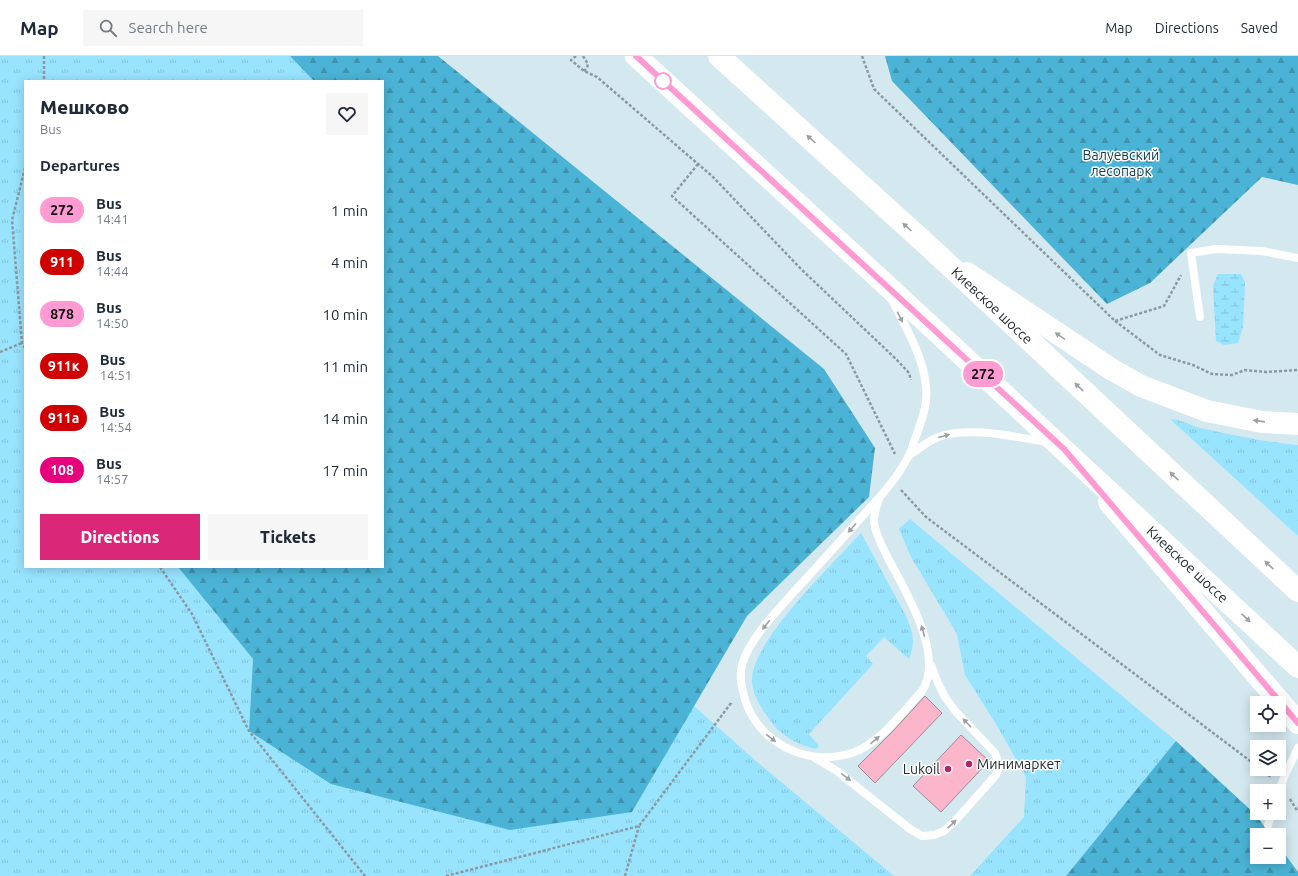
<!DOCTYPE html>
<html lang="en">
<head>
<meta charset="utf-8">
<style>
  body { margin:0; font-family:Ubuntu,sans-serif; background:#f6f6f7; color:#1f2937; height:100vh; display:flex; flex-direction:column; font-size:15px; white-space:nowrap }
  * { box-sizing:border-box; margin:0 }
  p { font-size:13px; color:#747a83 }
  .icon { flex:none; width:22px; height:22px; fill:none; stroke:currentColor; stroke-width:2; stroke-linecap:round; stroke-linejoin:round }
  .map { position:relative; flex:1; overflow:hidden }
  .details { position:absolute; left:24px; top:24px; width:360px; height:488px; display:flex; flex-direction:column; background:#fff; border-radius:0px; box-shadow:0 2px 10px #0003 }
  .details>* { flex:none }
  .badge { padding:0 8px; border-radius:13px; font-size:14px; line-height:26px }
  .controls { position:absolute; left:1250px; top:640px; display:grid; gap:8px }
  .controls a { display:grid; place-items:center; width:36px; height:36px; border-radius:0px; background:#fff; box-shadow:0 2px 10px #0003; font-size:20px }
  .map>.badge { position:absolute; translate:-50% -50%; box-shadow:0 0 0 2px #fff }
  h2 { padding:0 16px; font-size:15px; line-height:36px }
  .round { display:grid; place-items:center; flex:none; width:42px; height:42px; border-radius:0px; background:#f6f6f7 }
  .summary { display:flex; align-items:center; justify-content:space-between; height:68px; padding:0 16px }
  h1 { font-size:19px; font-weight:800; line-height:30px }
  .button { display:flex; gap:8px; margin-top:auto; padding:8px 16px }
  .button a { flex:1; height:46px; border-radius:0px; background:#db2777; color:#fff; font-size:16px; font-weight:800; line-height:46px; text-align:center }
  .button a+a { background:#f6f6f7; color:#1f2937 }
  ul { padding:0; list-style:none }
  li { display:flex; align-items:center; gap:12px; height:52px; padding:0 16px }
  li div { flex:1 }
  li b { display:block; font-size:15px }
  li em { font-style:normal }
  li .badge { min-width:44px; font-weight:700; text-align:center }
  header { display:flex; align-items:center; gap:24px; box-sizing:border-box; height:56px; padding:0 20px; background:#fff; border-bottom:1px solid #e0e1e3 }
  header strong { font-size:19px }
  nav { display:flex; gap:22px; margin-inline-start:auto; font-size:14px }
  .search { width:280px; height:36px; background:#f6f6f7; display:flex; align-items:center; gap:10px; box-sizing:border-box; padding:0 14px; border-radius:0px; color:#747a83; font-size:15px }
  .map>svg:first-child { display:block }
  .grass { fill:url(#grass-tufts) }
  .forest { fill:url(#forest-firs) }
  .wetland { fill:url(#wetland-marsh) }
  .building { fill:#fbb6cc; stroke:#9e8b91 }
  .lines { fill:none; stroke-linecap:round; stroke-linejoin:round }
  .path { stroke:#8b9aa0; stroke-width:2.5; stroke-dasharray:3 2; stroke-linecap:butt }
  .lane { stroke:#fff; stroke-width:8 }
  .secondary { stroke:#fff; stroke-width:22 }
  .highway { stroke:#fff; stroke-width:22 }
  .oneway { fill:#9ca0a1 }
  .line-casing { stroke:#fff; stroke-width:9 }
  .line { stroke:#ff9ad2; stroke-width:6 }
  .stop-dot { fill:#fff; stroke:#ff9ad2; stroke-width:2 }
  .poi-dot { fill:#b02766; stroke:#fff; stroke-width:1.5 }
  .labels { text-anchor:middle; stroke-width:3; stroke-linejoin:round; paint-order:stroke }
  .park-label { font-size:14px; fill:#12404f; stroke:#fff }
  .street-label { font-size:14px; fill:#232b2e; stroke:#fff }
  .poi-label { font-size:14px; fill:#232b2e; stroke:#fff; text-anchor:start }
</style>
</head>
<body>
<header>
<strong>Map</strong>
<div class="search"><svg class="icon" aria-label="search" viewBox="0 0 24 24"><circle cx="10" cy="10" r="6"/><path d="M15 15l6 6"/></svg>Search here</div>
<nav><a>Map</a><a>Directions</a><a>Saved</a></nav>
</header>
<div class="map">
<svg width="1298" height="820" viewBox="0 0 1298 820">
  <defs>
    <pattern id="grass-tufts" width="24" height="20" patternUnits="userSpaceOnUse"><rect width="24" height="20" fill="#98e3fe"/><path d="M3 7l-1-3M5 7V3M7 7l1-3M15 17l-1-3M17 17v-4M19 17l1-3" fill="none" stroke="#83c3da"/></pattern>
    <pattern id="forest-firs" width="22" height="20" patternUnits="userSpaceOnUse"><rect width="22" height="20" fill="#4bb3d5"/><path d="M5 1l3.5 6h-7zM16 11l3.5 6h-7z" fill="#3e92ad"/></pattern>
    <pattern id="wetland-marsh" width="20" height="14" patternUnits="userSpaceOnUse"><rect width="20" height="14" fill="#98e3fe"/><path d="M1 5h8M5 5V1M11 12h8M15 12V8" fill="none" stroke="#83c3da"/></pattern>
  </defs>
  <rect width="100%" height="100%" fill="#d4e8f0"/>
  <!-- grass -->
  <path class="grass" d="M 0,0 L 290,0 L 314,25 L 25,25 L 25,511 L 178,511 L 253,603 L 249,675 L 632,756 L 694,650 L 756,705 L 894,820 L 0,820 Z
    M 1170,363 C 1183,364 1189,369 1200,372 C 1232,379 1265,386 1298,389 L 1298,480 Z
    M 910,463 L 1176,685 L 1066,820 L 970,820 L 1024,761 L 1026,721 L 996,668 L 965,619 L 957,578 L 911,501 L 899,473 Z
    M 861,477 L 905,558 C 913,576 916,585 909,603 L 884,581 L 866,600 L 873,608 L 809,678 L 819,690 L 816,693 C 802,690 787,683 776,672 C 772,668 769,662 765,657 C 759,649 752,635 752,624 C 752,584 834,507 861,477 Z"/>
  <!-- forest -->
  <path class="forest" d="M 290,0 L 438,0 L 824,313 L 875,392 L 869,441 L 747,560 L 632,756 L 510,774 L 331,728 L 249,675 L 253,603 L 178,511 L 383,511 L 383,25 L 314,25 Z
    M 885,0 L 1298,0 L 1298,129 L 1262,121 L 1150,227 L 1107,248 L 892,25 Z
    M 1176,685 L 1255,758 L 1271,779 L 1257,779 L 1257,801 L 1279,801 L 1279,790 L 1298,816 L 1298,820 L 1066,820 Z"/>
  <!-- wetland -->
  <path class="wetland" d="M 1218,218 L 1241,218 L 1245,227 L 1243,271 L 1238,287 L 1224,289 L 1216,285 L 1213,230 Z"/>
  <!-- building -->
  <path class="building" d="M 925,640 L 942,657 L 875,727 L 858,710 L 894,674 Z
    M 961,679 L 989,705 L 941,756 L 913,730 Z"/>
  <g class="lines">
    <!-- path -->
    <path class="path" d="M 44,0 L 44,25
      M 576,0 L 571,4 L 584,15 L 597,21 L 712,120 L 801,213 L 897,304 L 909,317 L 911,324
      M 583,0 L 588,8 L 587,12 L 584,15
      M 862,0 L 874,33 L 1115,265 L 1164,250 L 1181,219
      M 698,108 L 672,140 L 846,298 L 895,398
      M 25,112 L 12,164 L 22,287 L 25,292
      M 1115,265 L 1160,299 L 1193,309 L 1212,318 L 1232,319 L 1245,314 L 1266,316 L 1298,314
      M 0,296 L 22,287
      M 901,434 L 926,461 L 1257,710
      M 160,511 L 192,558 L 249,675 L 365,820
      M 1260,713 L 1271,721
      M 1290,743 L 1298,756
      M 446,820 L 639,770 L 731,647 L 731,645
      M 625,820 L 639,770"/>
    <!-- lane -->
    <path class="lane" d="M 1200,261 L 1191,197 L 1216,193 L 1262,195 L 1298,202
      M 910,399 C 918,393 927,386 936,382 C 964,369 1016,381 1047,386
      M 879,443 C 877,450 873,459 874,467 C 876,480 883,492 889,504 C 906,536 945,600 922,635 C 903,656 879,688 852,697 C 807,711 760,688 745,644 C 742,632 739,621 742,609 C 748,585 775,557 792,538 C 814,514 836,490 858,465 C 876,445 897,424 909,399 C 912,394 913,388 915,383 C 921,366 928,350 926,332 C 924,301 906,272 892,244
      M 815,702 L 837,715 L 910,773 L 922,780 L 934,779 L 944,775 L 955,765 L 996,719 L 998,713 L 998,706 L 995,697 L 956,656 L 945,641 L 938,627 L 931,609
      M 1279,736 L 1284,721 L 1298,692
      M 1268,769 L 1272,757"/>
    <!-- secondary -->
    <path class="secondary" d="M 967,217 L 1111,313 L 1141,330 L 1207,355 L 1262,366 L 1298,368
      M 1109,446 L 1298,667"/>
    <!-- highway -->
    <g class="highway">
      <path id="s1" d="M 636,0 L 883,226 L 1298,611"/>
      <path id="s2" d="M 719,0 L 936,197 L 1298,535"/>
    </g>
  </g>
  <!-- one-way arrows -->
  <defs><path id="oneway-solid" d="M-6-.8H1V-3.2L6.5 0L1 3.2V.8H-6Z"/></defs>
  <g class="oneway">
    <use href="#oneway-solid" transform="translate(811 83) rotate(-138)"/>
    <use href="#oneway-solid" transform="translate(907 171) rotate(-138)"/>
    <use href="#oneway-solid" transform="translate(900 261) rotate(63)"/>
    <use href="#oneway-solid" transform="translate(1060 280) rotate(-146)"/>
    <use href="#oneway-solid" transform="translate(1079 331) rotate(-137)"/>
    <use href="#oneway-solid" transform="translate(1259 365) rotate(-172)"/>
    <use href="#oneway-solid" transform="translate(944 380) rotate(-15)"/>
    <use href="#oneway-solid" transform="translate(1174 420) rotate(-137)"/>
    <use href="#oneway-solid" transform="translate(852 472) rotate(132)"/>
    <use href="#oneway-solid" transform="translate(1269 509) rotate(-137)"/>
    <use href="#oneway-solid" transform="translate(1246 562) rotate(43)"/>
    <use href="#oneway-solid" transform="translate(766 569) rotate(128)"/>
    <use href="#oneway-solid" transform="translate(923 575) rotate(-107)"/>
    <use href="#oneway-solid" transform="translate(967 667) rotate(-134)"/>
    <use href="#oneway-solid" transform="translate(771 682) rotate(37)"/>
    <use href="#oneway-solid" transform="translate(875 684) rotate(-40)"/>
    <use href="#oneway-solid" transform="translate(846 721) rotate(37)"/>
    <use href="#oneway-solid" transform="translate(952 768) rotate(-44)"/>
  </g>
  <g class="lines">
    <!-- line casing -->
    <g class="line-casing">
      <path id="line" d="M 636,0 L 1064,393 L 1298,667"/>
    </g>
    <!-- line -->
    <use href="#line" class="line"/>
  </g>
  <!-- markers -->
  <circle class="stop-dot" cx="663" cy="25" r="8"/>
  <g class="poi-dot">
    <circle cx="969" cy="708" r="4"/>
    <circle cx="948" cy="713" r="4"/>
  </g>
  <g class="labels">
    <!-- park labels -->
    <g class="park-label">
      <text x="1121" y="104">Валуевский<tspan x="1121" dy="16">лесопарк</tspan></text>
    </g>
    <!-- street labels -->
    <g class="street-label">
      <text dy="5" stroke="none"><textPath href="#s2" startOffset="370">Киевское шоссе</textPath></text>
      <text dy="5" stroke="none"><textPath href="#s1" startOffset="750">Киевское шоссе</textPath></text>
    </g>
    <!-- poi labels -->
    <g class="poi-label">
      <text x="977" y="713">Минимаркет</text>
      <text x="940" y="718" text-anchor="end">Lukoil</text>
    </g>
  </g>
</svg>
<div class="controls">
<a><svg class="icon" aria-label="locate" viewBox="0 0 24 24"><circle cx="12" cy="12" r="6"/><path d="M12 2v4M12 18v4M2 12h4M18 12h4"/></svg></a>
<a><svg class="icon" aria-label="layers" viewBox="0 0 24 24"><path d="M12 4l9 5-9 5-9-5zM3 14l9 5 9-5"/></svg></a>
<a>+</a>
<a>−</a>
</div>
<b class="badge" style="left:983px;top:318px;background:#ff9ad2;color:#111">272</b>
<section class="details">
<div class="summary"><div><h1>Мешково</h1><p>Bus</p></div><a class="round"><svg class="icon" aria-label="heart" viewBox="0 0 24 24"><path d="M12 20l-8-8c-3-5 5-10 8-4 3-6 11-1 8 4z"/></svg></a></div>
<h2>Departures</h2>
<ul>
<li><span class="badge" style="background:#ff9ad2;color:#111">272</span><div><b>Bus</b><p>14:41</p></div><em>1 min</em></li>
<li><span class="badge" style="background:#d00000;color:#fff">911</span><div><b>Bus</b><p>14:44</p></div><em>4 min</em></li>
<li><span class="badge" style="background:#ff9ad2;color:#111">878</span><div><b>Bus</b><p>14:50</p></div><em>10 min</em></li>
<li><span class="badge" style="background:#d00000;color:#fff">911к</span><div><b>Bus</b><p>14:51</p></div><em>11 min</em></li>
<li><span class="badge" style="background:#d00000;color:#fff">911а</span><div><b>Bus</b><p>14:54</p></div><em>14 min</em></li>
<li><span class="badge" style="background:#e6007e;color:#fff">108</span><div><b>Bus</b><p>14:57</p></div><em>17 min</em></li>
</ul>
<div class="button"><a>Directions</a><a>Tickets</a></div>
</section>
</div>
</body>
</html>
